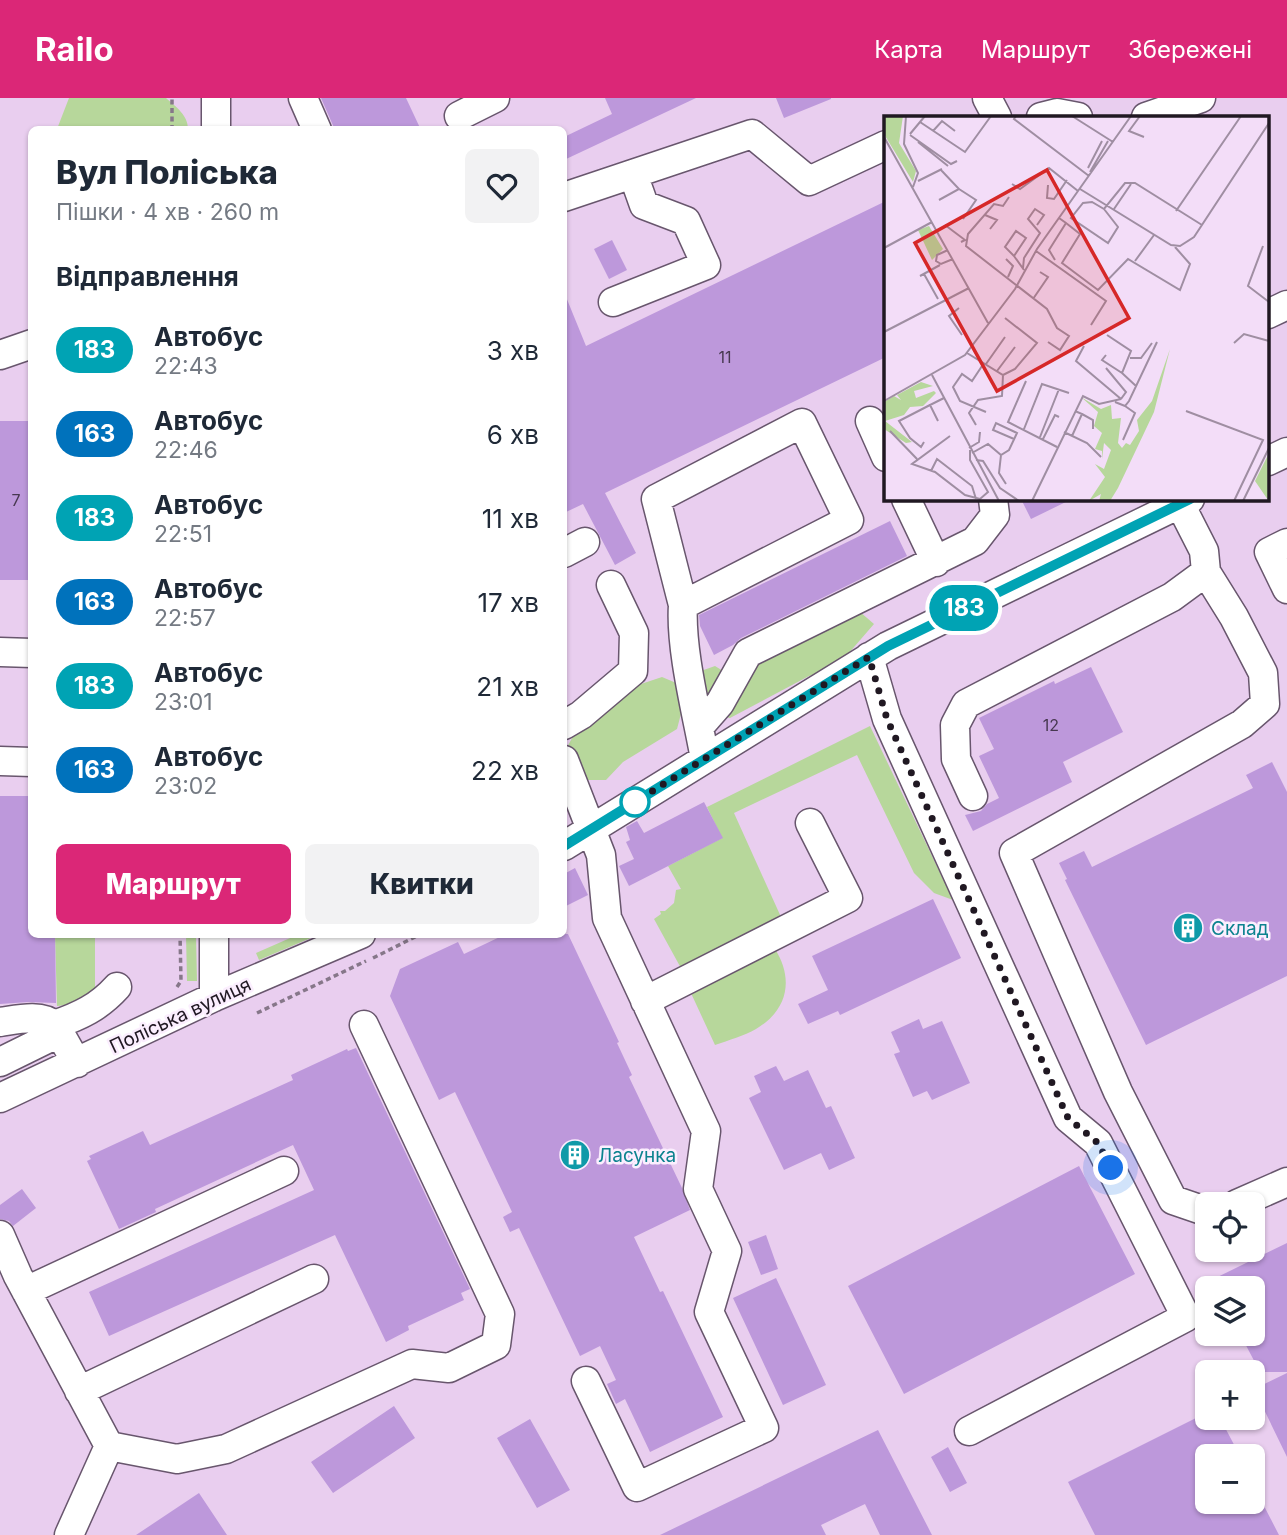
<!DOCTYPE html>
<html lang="uk">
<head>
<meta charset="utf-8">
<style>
  body { margin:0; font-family:Inter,sans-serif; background:#f2f2f3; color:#1f2937; height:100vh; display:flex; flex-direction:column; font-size:26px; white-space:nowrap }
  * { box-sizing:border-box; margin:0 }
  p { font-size:23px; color:#747a83 }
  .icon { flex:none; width:38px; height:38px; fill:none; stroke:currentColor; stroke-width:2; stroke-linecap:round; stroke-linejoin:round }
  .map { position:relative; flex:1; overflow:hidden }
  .drawer { position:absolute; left:28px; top:28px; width:539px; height:812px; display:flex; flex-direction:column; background:#fff; border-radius:10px; box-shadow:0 2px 5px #0004 }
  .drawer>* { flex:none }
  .badge { padding:0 14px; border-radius:23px; font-size:24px; line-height:46px }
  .fabs { position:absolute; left:1195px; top:1094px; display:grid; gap:14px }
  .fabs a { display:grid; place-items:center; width:70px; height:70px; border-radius:10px; background:#fff; box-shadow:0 2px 5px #0004; font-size:35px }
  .you { position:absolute; width:35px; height:35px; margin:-18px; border:5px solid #fff; border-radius:50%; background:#1a73e8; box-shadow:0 0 0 10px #1a73e833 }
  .map>.badge { position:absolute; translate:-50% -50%; box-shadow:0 0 0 4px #fff }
  h2 { padding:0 28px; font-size:26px; line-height:63px }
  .round { display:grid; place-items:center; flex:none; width:74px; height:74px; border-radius:10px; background:#f2f2f3 }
  .summary { display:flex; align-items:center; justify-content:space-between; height:119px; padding:0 28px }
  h1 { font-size:33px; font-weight:800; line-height:52px }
  .cta { display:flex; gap:14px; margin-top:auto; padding:14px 28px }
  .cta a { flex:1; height:80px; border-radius:10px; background:#db2777; color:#fff; font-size:28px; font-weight:800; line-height:80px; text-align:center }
  .cta a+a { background:#f2f2f3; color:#1f2937 }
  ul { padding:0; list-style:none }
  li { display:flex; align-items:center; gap:21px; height:84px; padding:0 28px }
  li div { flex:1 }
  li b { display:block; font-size:26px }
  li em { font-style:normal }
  li .badge { min-width:77px; font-weight:700; text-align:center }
  header { display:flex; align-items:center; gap:42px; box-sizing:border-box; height:98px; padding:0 35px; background:#db2777; color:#fff }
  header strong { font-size:33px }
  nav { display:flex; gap:38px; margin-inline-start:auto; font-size:24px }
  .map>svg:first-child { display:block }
  .built { fill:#e9ceef; fill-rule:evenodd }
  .green { fill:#b7d79b }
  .building { fill:#bd98db }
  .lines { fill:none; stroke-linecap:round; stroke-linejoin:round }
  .minor-casing { stroke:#68566d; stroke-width:31 }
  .path { stroke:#867789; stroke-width:3.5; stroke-dasharray:5 3.5; stroke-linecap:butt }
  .minor { stroke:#fff; stroke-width:28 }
  .line-casing { stroke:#fff; stroke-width:16 }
  .line { stroke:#00a3b4; stroke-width:10 }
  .walk { stroke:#201822; stroke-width:7; stroke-dasharray:0 12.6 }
  .stop-dot { fill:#fff; stroke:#00a3b4; stroke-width:3.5 }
  .labels { text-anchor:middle; stroke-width:5; stroke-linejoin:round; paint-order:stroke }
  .number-label { font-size:16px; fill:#473850 }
  .culture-label { font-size:19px; fill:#0d838f; stroke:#fbeefe; text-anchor:start }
  .street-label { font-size:19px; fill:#201822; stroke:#fbeefe }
  .inset-road { fill:none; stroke:#9f8ea2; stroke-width:2 }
  .view { fill:#d62828; fill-opacity:0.15; stroke:#d62828; stroke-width:3.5 }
  .inset-edge { fill:none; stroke:#201822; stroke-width:3.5 }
</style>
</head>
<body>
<header>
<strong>Railo</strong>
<nav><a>Карта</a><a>Маршрут</a><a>Збережені</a></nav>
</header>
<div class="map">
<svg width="1287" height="1437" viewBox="0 0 1287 1437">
  <rect width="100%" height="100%" fill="#f3ddf8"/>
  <!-- built -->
  <path class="built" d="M 0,0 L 1287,0 L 1287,1437 L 0,1437 ZM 886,19 L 1268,19 L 1268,401 L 886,401 ZM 32,32 L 564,32 L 564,836 L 32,836 ZM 1208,1106 L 1253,1106 L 1253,1152 L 1208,1152 ZM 1208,1190 L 1253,1190 L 1253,1236 L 1208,1236 ZM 1208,1274 L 1253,1274 L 1253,1320 L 1208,1320 ZM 1208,1358 L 1253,1358 L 1253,1404 L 1208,1404 Z"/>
  <!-- green -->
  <path class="green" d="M 69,0 L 166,0 C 176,9 188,17 188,31 L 57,31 Z
    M 852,507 L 874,526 L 835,571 L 809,578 L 730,620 L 722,618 L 713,604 L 699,602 L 698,574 L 715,568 L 728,576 Z
    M 662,579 L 681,587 L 683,608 L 677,631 L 623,664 L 606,682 L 586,682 L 566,651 L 576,633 L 641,586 Z
    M 870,628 L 953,802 L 934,795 L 914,775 L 857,657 L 734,715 L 781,819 L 682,872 L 654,821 L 661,816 L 660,813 L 665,813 L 674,805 L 676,792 L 681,791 L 668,768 L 722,740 L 707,709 Z
    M 55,837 L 95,837 L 95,896 L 78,906 L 57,908 Z
    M 186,837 L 196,837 L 197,883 L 187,883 Z
    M 297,837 L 318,837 L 259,862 L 256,855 Z
    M 775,851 C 794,881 788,912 756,931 C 744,938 729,942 715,947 L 690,893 Z"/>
  <!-- building -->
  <path class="building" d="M 321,0 L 406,0 L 421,32 L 335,32 Z
    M 605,0 L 696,0 L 564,62 L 564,39 L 612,16 Z
    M 776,0 L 831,0 L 831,1 L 784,20 Z
    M 886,103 L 886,259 L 605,395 L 636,455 L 615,467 L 583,406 L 564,415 L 564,194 L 586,248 Z
    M 612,142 L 627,172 L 609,181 L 594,151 Z
    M 0,323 L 32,323 L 32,482 L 0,482 Z
    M 1021,401 L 1072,401 L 1031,421 Z
    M 890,423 L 907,458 L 741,540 L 733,547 L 714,557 L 700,528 L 699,517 Z
    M 1091,569 L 1123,634 L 1063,664 L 1072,684 L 973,733 L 965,717 L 981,713 L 987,706 L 999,700 L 979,658 L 994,651 L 979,620 L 1054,583 L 1055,586 Z
    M 1272,664 L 1287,694 L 1287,878 L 1146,947 L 1065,782 L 1067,781 L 1059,765 L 1084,753 L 1092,769 L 1253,690 L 1246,677 Z
    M 0,698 L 32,698 L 32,836 L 55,836 L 56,905 L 28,904 L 0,906 Z
    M 704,704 L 723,740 L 629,788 L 619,768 L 634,761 L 626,744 L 630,742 L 626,729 L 637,723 L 644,735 Z
    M 575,770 L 588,797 L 564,809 L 564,776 Z
    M 933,801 L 961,860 L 840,917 L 838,913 L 808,926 L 798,906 L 828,892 L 812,858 Z
    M 506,836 L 568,836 L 619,944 L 617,945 L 632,977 L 629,979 L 682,1090 L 690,1112 L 634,1139 L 660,1194 L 663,1193 L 723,1319 L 650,1354 L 625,1301 L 616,1306 L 607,1286 L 616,1282 L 600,1248 L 580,1258 L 519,1130 L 510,1134 L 503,1119 L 512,1114 L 455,994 L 439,1002 L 390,898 L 400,871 L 458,844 L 464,856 Z
    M 919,921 L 923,931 L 942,923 L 970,985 L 932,1002 L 927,993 L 913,999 L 894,956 L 900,954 L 891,934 Z
    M 356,950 L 470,1191 L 461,1195 L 464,1202 L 408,1228 L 409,1232 L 386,1244 L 335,1137 L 109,1238 L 89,1194 L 314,1092 L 293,1047 L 155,1111 L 156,1114 L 119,1131 L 87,1063 L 91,1061 L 89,1058 L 143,1033 L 150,1047 L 293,982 L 291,977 L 347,951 L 348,953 Z
    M 776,968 L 784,983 L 808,972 L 826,1010 L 831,1008 L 855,1060 L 829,1072 L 821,1055 L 784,1072 L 749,1000 L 761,994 L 754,978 Z
    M 1079,1068 L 1135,1176 L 904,1296 L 848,1188 Z
    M 22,1091 L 36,1110 L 13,1128 L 9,1123 L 0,1121 L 0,1107 Z
    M 766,1137 L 778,1171 L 761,1177 L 748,1144 Z
    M 1287,1145 L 1287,1274 L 1260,1274 L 1240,1236 L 1253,1236 L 1253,1190 L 1195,1190 Z
    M 776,1180 L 826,1287 L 783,1307 L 733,1200 Z
    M 1287,1275 L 1287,1359 L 1254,1291 Z
    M 394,1308 L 415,1340 L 333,1395 L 311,1364 Z
    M 1208,1314 L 1208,1320 L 1220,1320 L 1240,1358 L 1208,1358 L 1208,1404 L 1262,1404 L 1279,1437 L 1095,1437 L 1068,1384 Z
    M 530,1321 L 570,1392 L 537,1410 L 497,1340 Z
    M 878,1332 L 932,1437 L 880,1437 L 865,1406 L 821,1427 L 826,1437 L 660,1437 Z
    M 948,1349 L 967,1385 L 950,1394 L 931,1359 Z
    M 199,1395 L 227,1437 L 136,1437 Z"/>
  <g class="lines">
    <!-- minor casing -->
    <g class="minor-casing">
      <path id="minor" d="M 216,0 L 216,32
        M 303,0 L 317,32
        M 987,0 L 997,19
        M 459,18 L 495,0
        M 1041,19 L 1057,15 L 1078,19
        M 1146,19 L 1201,0
        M 564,99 L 752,36 L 809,83 L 886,47
        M 613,204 L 706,167 L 686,123 L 644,107 L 633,76
        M 1268,216 L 1287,207
        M 0,257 L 32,246
        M 870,323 L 886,359
        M 1268,363 L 1287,354
        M 906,401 L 936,464
        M 1287,445 L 1269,454 L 1287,491
        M 564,455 L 585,444
        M 1206,474 L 1234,519 L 1263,575 L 1265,606 L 1242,626 L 1014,755 L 1118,994 L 1173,1102 L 1208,1114
        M 683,507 L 656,401 L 802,325 L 849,422 L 683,507 C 680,551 697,616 705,661
        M 0,554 L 32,555
        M 869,559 L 887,621 L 1068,1020 L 1098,1045 L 1186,1219 L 969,1333
        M 564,627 L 581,617 L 633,573 L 634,535 L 611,487
        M 699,629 L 720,605 L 748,555 L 975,443 L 995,417 L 993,401
        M 564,662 L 601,757 L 607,820 L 706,1033 L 698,1091 L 727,1153 L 709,1214 L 764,1330 L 637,1389 L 586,1283
        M 0,663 L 32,664
        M 973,698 L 956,661 L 955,627 L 966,606 L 1172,499 L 1206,474 L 1204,453 L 1180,406
        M 564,748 L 888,548 L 1190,401
        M 214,899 L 214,836
        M 645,903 L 848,800 L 810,725
        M 0,924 C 15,922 41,915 54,927 C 59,932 71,956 77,965
        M 54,927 C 80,918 99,909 117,889
        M 0,964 L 59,935
        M 0,1000 L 214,899 L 361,836
        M 1237,1106 L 1287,1084
        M 0,1137 L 18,1178 L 109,1348 L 177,1361 L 226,1351 L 412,1266 L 449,1270 L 496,1247 L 500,1216 L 364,927
        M 26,1193 L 284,1073
        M 79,1293 L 314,1181
        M 69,1437 L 109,1348"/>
    </g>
    <!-- path -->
    <path class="path" d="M 172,32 L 172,0
      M 373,860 L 421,836
      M 177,889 L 181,883 L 180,836
      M 257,915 L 366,863"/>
    <!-- minor -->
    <use href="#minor" class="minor"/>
  </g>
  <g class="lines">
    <!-- line casing -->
    <g class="line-casing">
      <path id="line" d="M 564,748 L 888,548 L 1190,401"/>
    </g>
    <!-- line -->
    <use href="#line" class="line"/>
    <!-- walk -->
    <path class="walk" d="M 635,704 L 633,705 L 869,559 L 887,621 L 1068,1020 L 1098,1045 L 1111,1070"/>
  </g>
  <!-- icons -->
  <defs>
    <g id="building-disc" transform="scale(1.575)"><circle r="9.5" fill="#0f9aa8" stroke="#fbeefe"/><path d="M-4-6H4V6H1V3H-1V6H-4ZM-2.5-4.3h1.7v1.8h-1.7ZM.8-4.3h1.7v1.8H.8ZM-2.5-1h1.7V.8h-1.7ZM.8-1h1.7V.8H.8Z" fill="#fff"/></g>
  </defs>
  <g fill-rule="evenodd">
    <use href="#building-disc" x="1188" y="830"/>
    <use href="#building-disc" x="575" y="1057"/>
  </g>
  <!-- markers -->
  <circle class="stop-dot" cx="635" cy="704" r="14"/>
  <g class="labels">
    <!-- number labels -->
    <g class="number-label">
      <text x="725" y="265">11</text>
      <text x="16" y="408">7</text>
      <text x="1051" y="633">12</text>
    </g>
    <!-- culture labels -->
    <g class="culture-label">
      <text x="1211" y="837">Склад</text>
      <text x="598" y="1064">Ласунка</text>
    </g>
    <!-- street labels -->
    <g class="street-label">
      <text transform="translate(180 917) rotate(-25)" y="7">Поліська вулиця</text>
    </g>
  </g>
  <!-- overview -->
  <g transform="translate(884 18)">
    <rect width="385" height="385" fill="#f3ddf8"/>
    <path d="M 0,0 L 19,0 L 15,27 L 32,55 L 29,66 L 0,18 ZM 45,110 L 59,133 L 48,144 L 34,114 ZM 286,233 L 270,296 L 234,372 L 226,385 L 215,385 L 217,378 L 205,385 L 221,361 L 211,348 L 220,353 L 227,334 L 220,327 L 218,343 L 218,335 L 211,333 L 218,317 L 210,310 L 214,296 L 197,281 L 217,293 L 227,289 L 228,303 L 237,302 L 234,327 L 238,332 L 242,327 L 246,329 L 255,315 L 253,304 L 268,285 ZM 37,266 L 49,270 L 30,275 L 32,282 L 50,275 L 52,277 L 39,290 L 26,291 L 20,299 L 1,305 L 28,326 L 22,327 L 0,313 L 0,286 L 10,280 L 17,284 L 13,279 ZM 385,337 L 385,384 L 384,384 L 371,365 Z" fill="#b7d79b"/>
    <path class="inset-road" d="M 22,0 L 20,28 L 34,57 L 29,71M 132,0 L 130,3 L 205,60M 188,0 L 229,26M 256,0 L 245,15 L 260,21M 36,6 L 81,36 L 107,0M 49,15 L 58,5 L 71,15M 26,18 L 41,0M 26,19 L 67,48 L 73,45M 0,21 L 104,207M 34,26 L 64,50M 204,52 L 218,25M 206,56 L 224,25M 34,65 L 58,53M 128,68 L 136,73 L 165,52 L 194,75M 164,69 L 163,82 L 170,83 L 183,64M 75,73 L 92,84 L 79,103M 196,73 L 287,129 L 296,130 L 310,121 L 385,7M 125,81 L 119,90 L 110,88 L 84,118 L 82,130 L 163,193 L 173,212 L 185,220 L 176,234 L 164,226M 55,84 L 75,73 L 57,54M 220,93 L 234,111 L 224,127 L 187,102 L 199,87 L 208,86 L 220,93 L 241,67 L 251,67 L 318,109M 230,93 L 247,68M 292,95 L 357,0M 101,99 L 113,104 L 106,113M 182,107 L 196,118 L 178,147 L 214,174 L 244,143 L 296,174 L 306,148 L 291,131M 61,109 L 81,124 L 77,126M 379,130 L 364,170 L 385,186M 0,132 L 48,106M 64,134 L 53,139 L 52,145 L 57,148 L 69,143M 152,135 L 222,185 L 207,209M 130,140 L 121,131 L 132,115 L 142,122 L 130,140 L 140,154M 122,143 L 129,150 L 124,161M 171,144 L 165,134 L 182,107 L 175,102M 251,145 L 270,119M 139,152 L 140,142 L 156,117 L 144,103 L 151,93 L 160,99 L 153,109M 40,158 L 54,183M 36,160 L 56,149M 149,183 L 164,161 L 156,156M 75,192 L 65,200 L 78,219M 0,216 L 85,172M 223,219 L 247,235 L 238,257 L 252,270M 350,227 L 360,218 L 385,225M 200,230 L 192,245 L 237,283M 83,237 L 119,259 L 131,253 L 153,227 L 121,202M 222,239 L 218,244 L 238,257M 246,242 L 257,242 L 268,227M 100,247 L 88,265 L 78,258 L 69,271 L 76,285 L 102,296M 102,248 L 121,221M 222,252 L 242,276 L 237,283M 113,255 L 131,231M 48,259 L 115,385M 142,265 L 124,306 L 173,331M 0,285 L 81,239 L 131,173 L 153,133 L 247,0M 231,286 L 241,290 L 245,285 L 273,226M 302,295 L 379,324 L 350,385M 198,298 L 209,304 L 209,313M 54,305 L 46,289 L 60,282M 92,309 L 85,297 L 94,284 L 118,280 L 119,259M 140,313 L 158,268 L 185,277M 6,315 L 33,343M 180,316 L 203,327 L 217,341M 66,320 L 28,348 L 51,356 L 81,379 L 96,383 L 104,376 L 86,344 L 86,334M 188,320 L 198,298 L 191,295M 156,321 L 175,273M 159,323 L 171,299 L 175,301M 239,324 L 251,297 L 241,290M 40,326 L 37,331 L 26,322 L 15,305 L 46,289M 85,332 L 95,326 L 96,316M 88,337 L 104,328 L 117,339 L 125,334 L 133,317 L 112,307 L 109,314 L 130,323M 117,339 L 115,357 L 122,368M 92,344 L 99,345 L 116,372 L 135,385M 47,355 L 53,343 L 88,370 L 92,383M 148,385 L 199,280 L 215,288 L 237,283M 359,385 L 385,332"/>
    <path class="view" d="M 163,54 L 245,202 L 113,275 L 31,127 Z"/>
    <rect width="385" height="385" class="inset-edge"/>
  </g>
</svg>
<div class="fabs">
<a><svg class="icon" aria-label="locate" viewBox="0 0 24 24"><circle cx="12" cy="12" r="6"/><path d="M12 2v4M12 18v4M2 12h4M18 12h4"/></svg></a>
<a><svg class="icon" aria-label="layers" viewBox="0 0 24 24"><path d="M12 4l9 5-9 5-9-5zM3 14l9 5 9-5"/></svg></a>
<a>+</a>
<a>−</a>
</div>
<div class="you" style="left:1111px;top:1070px"></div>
<b class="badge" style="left:964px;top:510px;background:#00a3b4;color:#fff">183</b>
<section class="drawer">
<div class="summary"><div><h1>Вул Поліська</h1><p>Пішки · 4 хв · 260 m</p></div><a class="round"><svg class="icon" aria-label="heart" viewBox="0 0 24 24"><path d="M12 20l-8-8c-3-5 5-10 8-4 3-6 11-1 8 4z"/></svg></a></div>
<h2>Відправлення</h2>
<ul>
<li><span class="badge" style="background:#00a3b4;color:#fff">183</span><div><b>Автобус</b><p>22:43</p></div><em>3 хв</em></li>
<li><span class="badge" style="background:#0072bc;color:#fff">163</span><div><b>Автобус</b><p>22:46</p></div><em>6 хв</em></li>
<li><span class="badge" style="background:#00a3b4;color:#fff">183</span><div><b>Автобус</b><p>22:51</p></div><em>11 хв</em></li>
<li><span class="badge" style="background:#0072bc;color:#fff">163</span><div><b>Автобус</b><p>22:57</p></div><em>17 хв</em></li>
<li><span class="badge" style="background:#00a3b4;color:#fff">183</span><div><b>Автобус</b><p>23:01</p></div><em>21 хв</em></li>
<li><span class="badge" style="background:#0072bc;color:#fff">163</span><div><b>Автобус</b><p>23:02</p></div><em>22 хв</em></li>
</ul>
<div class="cta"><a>Маршрут</a><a>Квитки</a></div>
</section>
</div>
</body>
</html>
